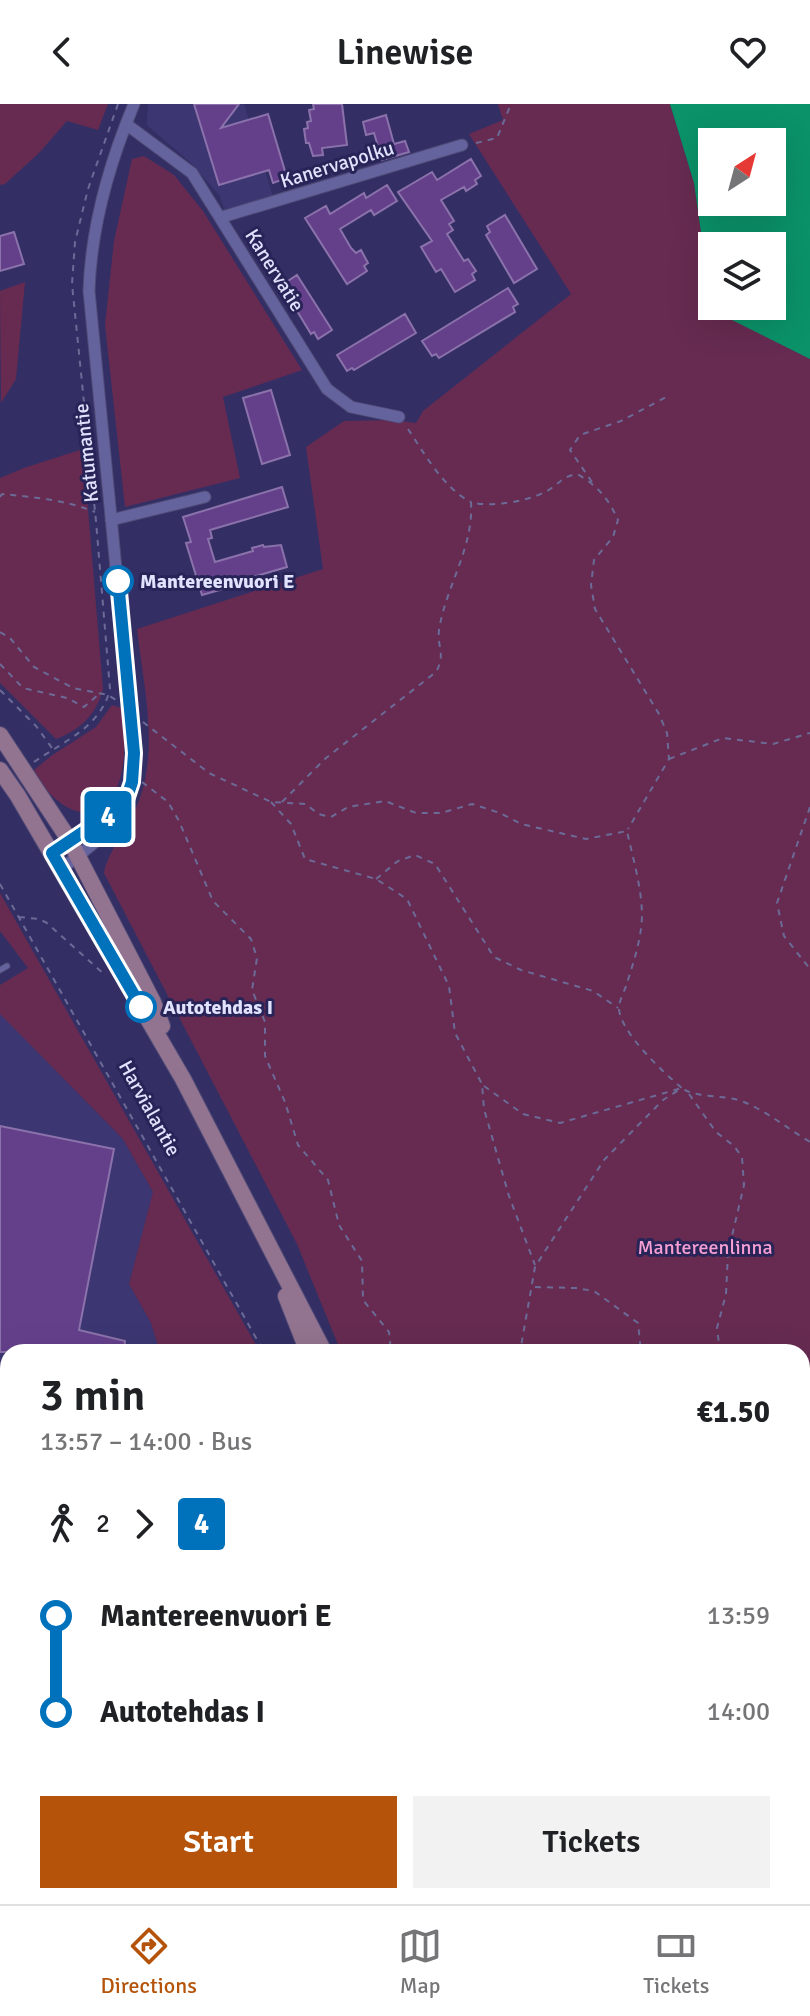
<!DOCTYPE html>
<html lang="en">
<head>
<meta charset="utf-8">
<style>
  body { margin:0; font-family:Signika,sans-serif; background:#f2f2f2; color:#202124; height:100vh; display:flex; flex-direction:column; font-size:30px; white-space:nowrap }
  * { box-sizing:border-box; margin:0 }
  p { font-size:26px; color:#757577 }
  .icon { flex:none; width:44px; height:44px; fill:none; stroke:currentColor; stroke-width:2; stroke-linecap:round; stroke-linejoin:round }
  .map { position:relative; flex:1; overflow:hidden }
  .side { position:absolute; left:0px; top:1240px; width:810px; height:560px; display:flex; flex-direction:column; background:#fff; border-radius:24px 24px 0 0; box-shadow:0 8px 32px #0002 }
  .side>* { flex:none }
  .badge { padding:0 16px; border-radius:6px; font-size:28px; line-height:52px }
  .needle { width:52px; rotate:36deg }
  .tools { position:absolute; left:698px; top:24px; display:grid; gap:16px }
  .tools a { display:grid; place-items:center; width:88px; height:88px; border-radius:0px; background:#fff; box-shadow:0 8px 32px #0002; font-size:40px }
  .map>.badge { position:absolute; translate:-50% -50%; box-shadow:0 0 0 4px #fff }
  .legs { display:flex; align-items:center; gap:12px; height:88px; padding:0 40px; font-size:26px }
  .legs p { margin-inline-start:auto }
  .head { display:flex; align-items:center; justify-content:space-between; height:136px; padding:0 40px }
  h1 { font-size:44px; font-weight:600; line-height:60px }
  .action { display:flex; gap:16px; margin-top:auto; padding:16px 40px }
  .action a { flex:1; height:92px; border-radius:0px; background:#b45309; color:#fff; font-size:32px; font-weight:600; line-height:92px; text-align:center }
  .action a+a { background:#f2f2f2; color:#202124 }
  ul { padding:0 40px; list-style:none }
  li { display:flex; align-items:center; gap:28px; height:96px; font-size:30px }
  li i { display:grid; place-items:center; width:12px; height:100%; margin:0 10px; background:currentColor }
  li i::after { content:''; width:20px; height:20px; margin:-10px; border:6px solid; border-radius:50%; background:#fff }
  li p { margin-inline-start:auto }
  li:first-child i { background:linear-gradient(#0000 50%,currentColor 0) }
  li:last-child i { background:linear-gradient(currentColor 50%,#0000 0) }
  header { display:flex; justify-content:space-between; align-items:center; height:104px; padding:0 40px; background:#fff; font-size:36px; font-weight:600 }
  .dock { display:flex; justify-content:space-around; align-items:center; height:112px; border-top:2px solid #e0e0e0; background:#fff; font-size:22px; color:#757577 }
  .dock a { display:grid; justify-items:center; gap:4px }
  .dock .on { color:#b45309 }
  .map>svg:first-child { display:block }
  .built { fill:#3c3772 }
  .green { fill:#672b51 }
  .water { fill:#0b9268; fill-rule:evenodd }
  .building { fill:#64408b; stroke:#8b72ab; stroke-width:2 }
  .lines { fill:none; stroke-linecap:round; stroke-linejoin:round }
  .lane-casing { stroke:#4f4a76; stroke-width:7 }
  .street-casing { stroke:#4f4a76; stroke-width:13 }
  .secondary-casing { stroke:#4f4a76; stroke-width:18 }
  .path { stroke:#6c6a96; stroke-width:2; stroke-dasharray:6 6; stroke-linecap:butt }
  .lane { stroke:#65639d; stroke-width:5 }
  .street { stroke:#65639d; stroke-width:11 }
  .secondary { stroke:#937490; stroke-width:16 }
  .line-1-casing { stroke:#fff; stroke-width:18 }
  .line-1 { stroke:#0072bc; stroke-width:12 }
  .stop-1-dot { fill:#fff; stroke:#0072bc; stroke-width:4 }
  .labels { text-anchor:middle; stroke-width:6; stroke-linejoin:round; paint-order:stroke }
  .street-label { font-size:20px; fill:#e1e2fd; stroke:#292458 }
  .stop-label { font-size:20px; font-weight:bold; fill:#e1e2fd; stroke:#292458; text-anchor:start }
  .park-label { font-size:20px; fill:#f79fd3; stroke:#292458 }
</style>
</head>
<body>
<header><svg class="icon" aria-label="back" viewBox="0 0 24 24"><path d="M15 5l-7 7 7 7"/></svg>Linewise<svg class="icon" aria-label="heart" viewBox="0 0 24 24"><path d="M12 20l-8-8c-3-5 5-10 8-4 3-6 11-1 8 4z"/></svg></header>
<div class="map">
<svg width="810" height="1800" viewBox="0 0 810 1800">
  <rect width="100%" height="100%" fill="#332f64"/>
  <!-- built -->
  <path class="built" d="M 148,0 L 244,0 L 274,96 L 224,105 L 220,92 L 190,58 L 147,21 Z
    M 0,910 L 123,1035 L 153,1088 L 129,1180 L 151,1219 L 160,1248 L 8,1248 L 8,1376 L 0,1374 Z"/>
  <!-- green -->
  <path class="green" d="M 0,0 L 108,0 L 98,26 L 67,17 L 39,49 L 5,80 L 0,81 Z
    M 498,0 L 670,0 L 694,79 L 713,206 L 810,255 L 810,1800 L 530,1800 L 528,1792 L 802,1792 L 802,1248 L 341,1248 L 297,1140 L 104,769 C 108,746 133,717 141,691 C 158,638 143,579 137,525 L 323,465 L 306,343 L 344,317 L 394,316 L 416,319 L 423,307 L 571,190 L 469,30 L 503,16 Z
    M 144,52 L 174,71 L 203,107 L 302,266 L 223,293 L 240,374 L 125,403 L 105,221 L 114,137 L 132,55 Z
    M 25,178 L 16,275 L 1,299 L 0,187 Z
    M 83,345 L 103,585 C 97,610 79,627 56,635 L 0,579 L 0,374 L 24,364 Z
    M 112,601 L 121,604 C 123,623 126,642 123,660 C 113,730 62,717 33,667 L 51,652 L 96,623 Z
    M 0,789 L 260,1248 L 160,1248 L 151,1219 L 129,1180 L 153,1088 L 123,1035 L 0,910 L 0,881 L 28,864 L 0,827 Z"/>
  <!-- water -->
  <path class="water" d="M 670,0 L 810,0 L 810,255 L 712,206 L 694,79 ZM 742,34 L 772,38 L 772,98 L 712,98 L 712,38 L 738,38 ZM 712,142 L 772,142 L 772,202 L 712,202 Z"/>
  <!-- building -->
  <path class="building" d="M 194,0 L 239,0 L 221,24 L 268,10 L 287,74 L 273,79 L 269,66 L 219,81 Z
    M 313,0 L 342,0 L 347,41 L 322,44 L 323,51 L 313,52 L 309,39 L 306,39 L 304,25 L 308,24 L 307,18 L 311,17 L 309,6 L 314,5 Z
    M 386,11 L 394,40 L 405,37 L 409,48 L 382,56 L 374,29 L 366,31 L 363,18 Z
    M 471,55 L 481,72 L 475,76 L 477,80 L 466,87 L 464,83 L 441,96 L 454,117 L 449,120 L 453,126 L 447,130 L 464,157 L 468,155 L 476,167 L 472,170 L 475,176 L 455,188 L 441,165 L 436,168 L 421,143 L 432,137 L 398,88 L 432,68 L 437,76 Z
    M 387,81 L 397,97 L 374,111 L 371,106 L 340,125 L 351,144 L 356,149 L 361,146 L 368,159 L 364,162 L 367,167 L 347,180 L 305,114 L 326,102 L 330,110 L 364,89 L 366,94 Z
    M 505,111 L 537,165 L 514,179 L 486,131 L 490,128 L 487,122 Z
    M 14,128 L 24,160 L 0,167 L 0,132 Z
    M 297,171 L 332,226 L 318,235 L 314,228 L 311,230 L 288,192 L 291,190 L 285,179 Z
    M 508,184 L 518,200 L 513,203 L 515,208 L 439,254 L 436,250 L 432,252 L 422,237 Z
    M 405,210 L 416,229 L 354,266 L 352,264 L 347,267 L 337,251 Z
    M 271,286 L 290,351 L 262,360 L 243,294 Z
    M 282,383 L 288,403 L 210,426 L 212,434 L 208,435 L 215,458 L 253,447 L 252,444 L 263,441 L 264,443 L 281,441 L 287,463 L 222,482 L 223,485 L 202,491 L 186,439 L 191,438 L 183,413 Z
    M 0,1022 L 114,1045 L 79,1226 L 125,1237 L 124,1248 L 0,1248 Z"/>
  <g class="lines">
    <!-- lane casing -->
    <g class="lane-casing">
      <path id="lane" d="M 0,866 L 7,862"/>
    </g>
    <!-- street casing -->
    <g class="street-casing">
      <path id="street" d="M 126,20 L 192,69 L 327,285 L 351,303 L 399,313
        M 222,113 L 462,41
        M 111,416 L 205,393
        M 52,749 L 102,718 L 121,702
        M 60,766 C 109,728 130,715 134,649 L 89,187 C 91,122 109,60 134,0"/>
    </g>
    <!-- secondary casing -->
    <g class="secondary-casing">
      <path id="secondary" d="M 0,631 L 70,737 L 153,898 L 162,922
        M 0,666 L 18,692 L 183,975 L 324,1248
        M 286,1192 L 308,1248
        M 0,1536 L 8,1532
        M 498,1792 L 500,1800"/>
    </g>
    <!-- path -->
    <path class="path" d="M 476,39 L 497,34 L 511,0
      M 408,325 C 424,349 444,385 471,398
      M 592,378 L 570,346 L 580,331 L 621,317 L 670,291
      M 0,393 L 2,390 C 33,393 66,396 95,408
      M 0,528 L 10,534 L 34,563 L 73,584 L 108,591 L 116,596
      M 0,560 L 23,584 L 67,594 L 84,603 L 99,590
      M 0,586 L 36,622 L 52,644
      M 143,618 L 209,669 L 271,698 L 306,700 L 318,710 L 331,713 L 348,703 L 385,697 L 416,709 L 441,709 L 472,700 L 500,709 L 521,720 L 586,735 L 627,727 C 633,755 642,784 642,813 C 641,836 634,857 627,879 C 625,886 620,895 619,902 C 617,926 665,970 682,984 L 663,996 L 604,1056 L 547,1144 L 535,1163 L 520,1248
      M 669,655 L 723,634 L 773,640 L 810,629
      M 34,658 C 64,637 101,623 110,585 L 96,417 L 72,180 L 75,138 L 88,85 L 118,0
      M 142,678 L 168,698 L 179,717 L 213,797 L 251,835 L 257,854 L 252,886 L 265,918 L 265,952 L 285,998 L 298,1041 L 328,1076 L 339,1121 L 362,1157 L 363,1196 L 389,1228 L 391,1248
      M 271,698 L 291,720 L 305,755 L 376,775 L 407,795 L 449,882 L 455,929 L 482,980 L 484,1005 L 509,1092 L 535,1161
      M 282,698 L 326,654 L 436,568 C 446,550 437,544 439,526 C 446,482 474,443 471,398 C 490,404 528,397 545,388 C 559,381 560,373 577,370 C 598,382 608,394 618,416 L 613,433 L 594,456 L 591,481 L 595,505 L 659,610 L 667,629 L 669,655 L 628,725
      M 810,703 L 777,799 L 784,832 L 810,865
      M 376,775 L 398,757 L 415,751 L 435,760 L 494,853 L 521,866 L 593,887 L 618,904
      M 0,780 L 264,1248
      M 19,813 L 39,815 L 47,819 L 104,870
      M 484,982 L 523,1010 L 560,1019 L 682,984 C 696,995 726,990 744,998 C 768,1008 788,1025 810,1038
      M 689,990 L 716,1028 L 734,1042 L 742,1053 L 744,1081 L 728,1149 L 726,1190 L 717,1224 L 720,1248
      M 535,1183 L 576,1184 L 594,1187 L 638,1219 L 641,1248
      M 802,1341 L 810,1348
      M 802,1380 L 810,1364
      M 802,1572 L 810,1564
      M 459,1792 L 461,1800
      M 566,1792 L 568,1800
      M 598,1792 L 605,1800"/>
    <!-- lane -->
    <use href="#lane" class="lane"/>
    <!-- street -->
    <use href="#street" class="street"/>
    <!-- secondary -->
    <use href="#secondary" class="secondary"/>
  </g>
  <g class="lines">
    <!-- line-1 casing -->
    <g class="line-1-casing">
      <path id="line-1" d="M 118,477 L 134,649 L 132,678 L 125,699 L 116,706 L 52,749 L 141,903"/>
    </g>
    <!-- line-1 -->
    <use href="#line-1" class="line-1"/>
  </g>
  <!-- markers -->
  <g class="stop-1-dot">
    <circle cx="118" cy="477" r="14"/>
    <circle cx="141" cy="903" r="14"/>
  </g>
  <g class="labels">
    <!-- street labels -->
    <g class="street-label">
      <text transform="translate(337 60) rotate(-17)" y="7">Kanervapolku</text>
      <text transform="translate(275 166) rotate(58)" y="7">Kanervatie</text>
      <text transform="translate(86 349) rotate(-96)" y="7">Katumantie</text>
      <text transform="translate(150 1004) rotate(61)" y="7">Harvialantie</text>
    </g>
    <!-- stop labels -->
    <g class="stop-label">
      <text x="140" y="484">Mantereenvuori E</text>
      <text x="163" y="910">Autotehdas I</text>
    </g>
    <!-- park labels -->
    <g class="park-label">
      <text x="705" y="1150">Mantereenlinna</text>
    </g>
  </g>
</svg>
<div class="tools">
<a><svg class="needle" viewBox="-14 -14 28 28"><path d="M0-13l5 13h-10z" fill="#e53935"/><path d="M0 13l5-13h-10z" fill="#757577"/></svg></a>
<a><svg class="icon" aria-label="layers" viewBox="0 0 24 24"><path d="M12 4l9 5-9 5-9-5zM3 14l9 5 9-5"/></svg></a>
</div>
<b class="badge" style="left:108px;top:713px;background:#0072bc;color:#fff">4</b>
<section class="side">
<div class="head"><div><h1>3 min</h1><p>13:57 – 14:00 · Bus</p></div><b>€1.50</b></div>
<div class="legs"><svg class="icon" aria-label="walk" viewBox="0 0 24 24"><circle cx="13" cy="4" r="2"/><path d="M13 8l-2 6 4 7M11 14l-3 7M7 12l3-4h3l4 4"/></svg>2<svg class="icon" aria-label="forward" viewBox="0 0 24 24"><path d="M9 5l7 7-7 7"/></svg><b class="badge" style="background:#0072bc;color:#fff">4</b></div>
<ul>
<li><i style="color:#0072bc"></i><b>Mantereenvuori E</b><p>13:59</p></li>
<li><i style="color:#0072bc"></i><b>Autotehdas I</b><p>14:00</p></li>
</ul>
<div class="action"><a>Start</a><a>Tickets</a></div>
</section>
</div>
<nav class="dock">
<a class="on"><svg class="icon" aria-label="directions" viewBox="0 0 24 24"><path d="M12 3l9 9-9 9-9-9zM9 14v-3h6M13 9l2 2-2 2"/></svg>Directions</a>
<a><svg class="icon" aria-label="map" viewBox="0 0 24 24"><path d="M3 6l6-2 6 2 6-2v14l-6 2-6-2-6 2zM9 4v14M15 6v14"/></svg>Map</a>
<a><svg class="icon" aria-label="tickets" viewBox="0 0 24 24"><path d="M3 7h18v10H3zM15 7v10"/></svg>Tickets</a>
</nav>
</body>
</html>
